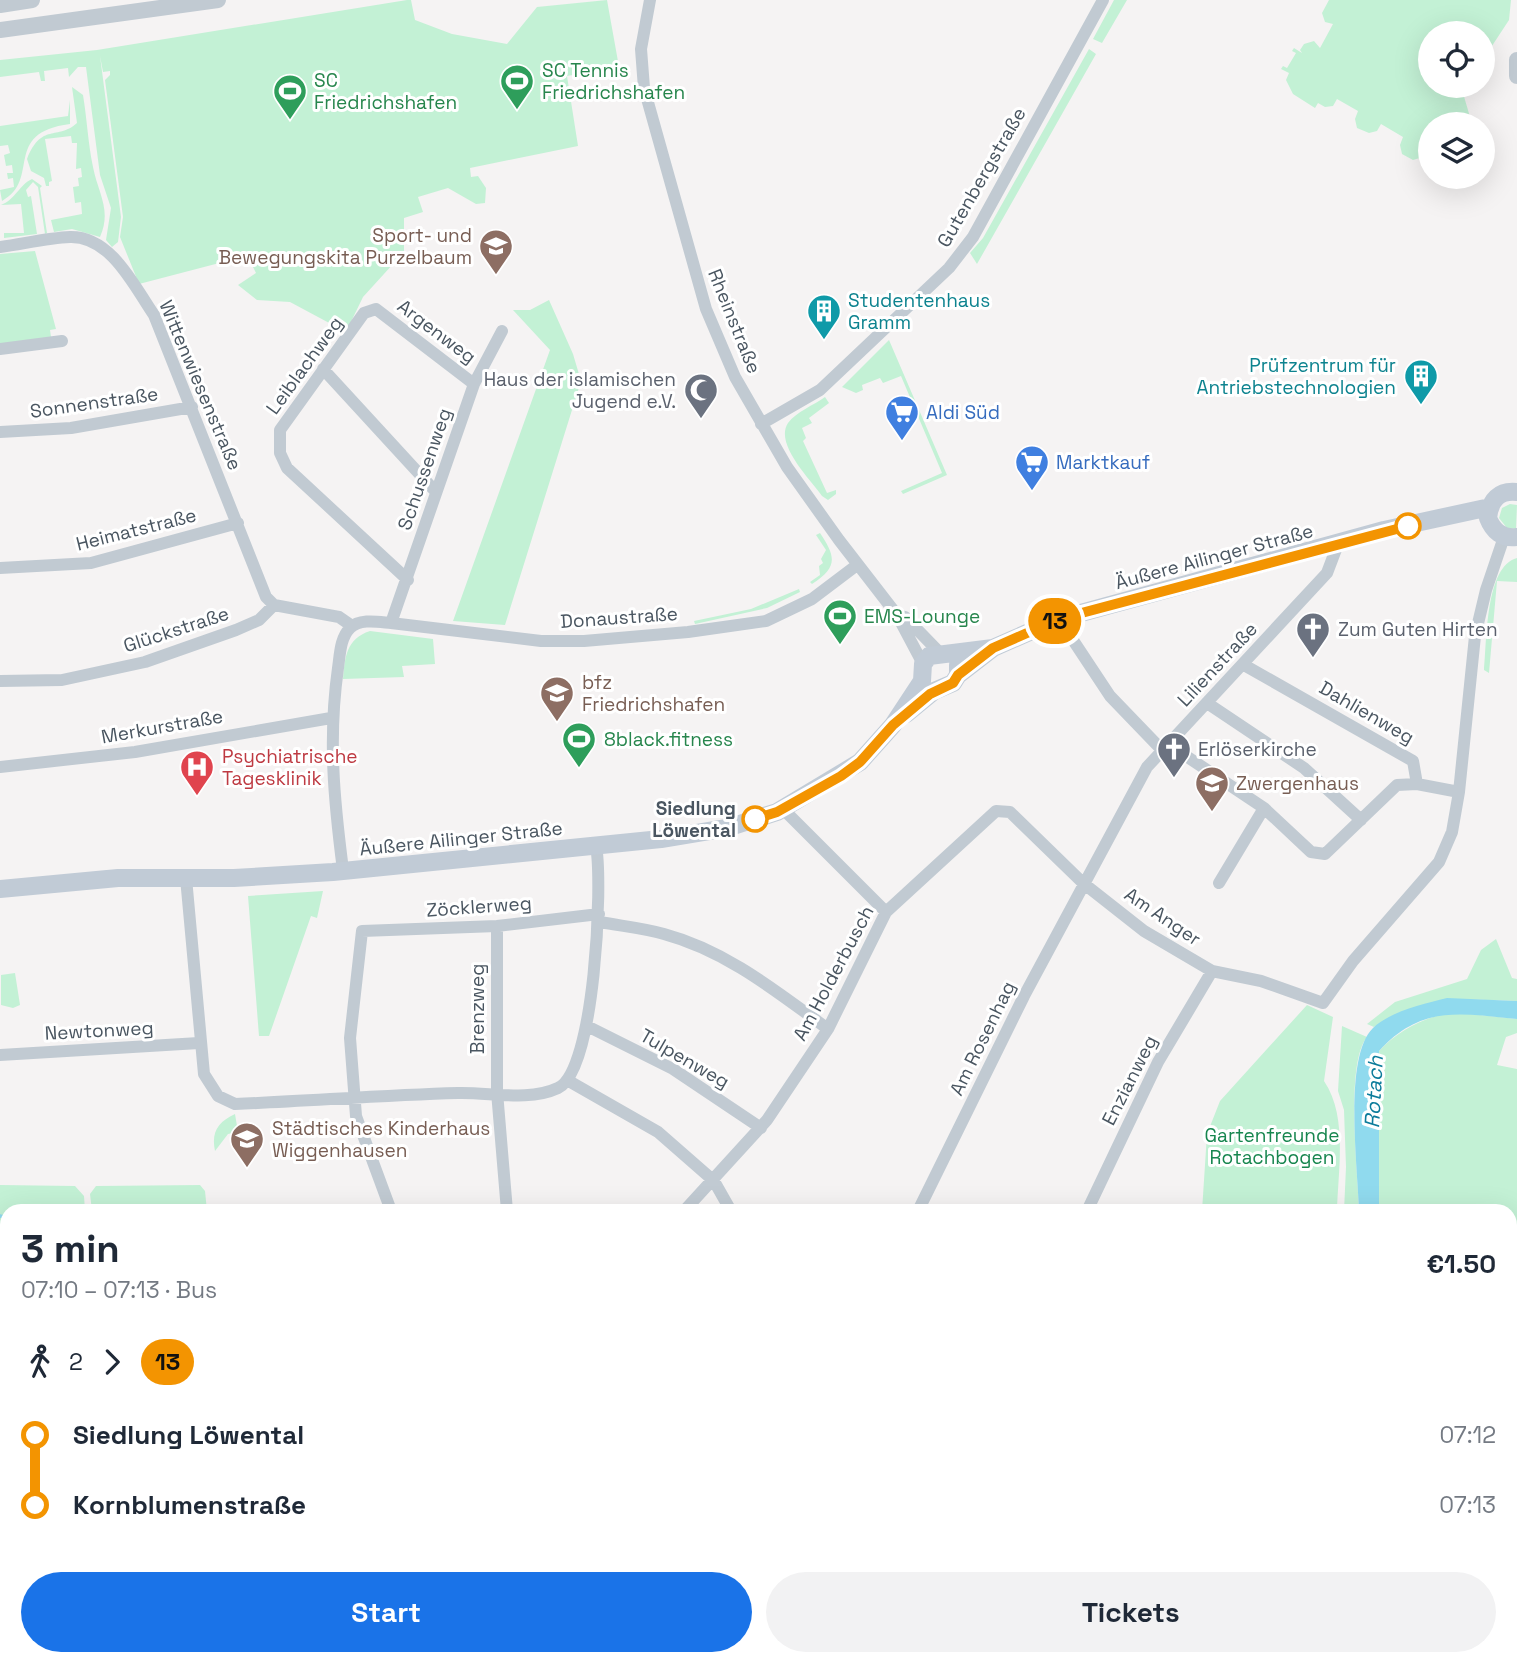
<!DOCTYPE html>
<html lang="en">
<head>
<meta charset="utf-8">
<style>
  body { margin:0; font-family:"Space Grotesk",sans-serif; background:#f2f2f3; color:#1f2937; height:100vh; display:flex; flex-direction:column; font-size:26px; white-space:nowrap }
  * { box-sizing:border-box; margin:0 }
  p { font-size:23px; color:#747a83 }
  .icon { flex:none; width:38px; height:38px; fill:none; stroke:currentColor; stroke-width:2; stroke-linecap:round; stroke-linejoin:round }
  .map { position:relative; flex:1; overflow:hidden }
  .side { position:absolute; left:0px; top:1204px; width:1517px; height:462px; display:flex; flex-direction:column; background:#fff; border-radius:21px 21px 0 0; box-shadow:0 7px 28px #0002 }
  .side>* { flex:none }
  .badge { padding:0 14px; border-radius:23px; font-size:24px; line-height:46px }
  .tools { position:absolute; left:1418px; top:21px; display:grid; gap:14px }
  .tools a { display:grid; place-items:center; width:77px; height:77px; border-radius:50%; background:#fff; box-shadow:0 7px 28px #0002; font-size:35px }
  .map>.badge { position:absolute; translate:-50% -50%; box-shadow:0 0 0 4px #fff }
  .legs { display:flex; align-items:center; gap:10px; height:77px; padding:0 21px; font-size:23px }
  .legs p { margin-inline-start:auto }
  .head { display:flex; align-items:center; justify-content:space-between; height:119px; padding:0 21px }
  h1 { font-size:38px; font-weight:800; line-height:52px }
  .button { display:flex; gap:14px; margin-top:auto; padding:14px 21px }
  .button a { flex:1; height:80px; border-radius:42px; background:#1a73e8; color:#fff; font-size:28px; font-weight:800; line-height:80px; text-align:center }
  .button a+a { background:#f2f2f3; color:#1f2937 }
  ul { padding:0 21px; list-style:none }
  li { display:flex; align-items:center; gap:24px; height:70px; font-size:26px }
  li i { display:grid; place-items:center; width:10px; height:100%; margin:0 9px; background:currentColor }
  li i::after { content:''; width:18px; height:18px; margin:-9px; border:5px solid; border-radius:50%; background:#fff }
  li p { margin-inline-start:auto }
  li:first-child i { background:linear-gradient(#0000 50%,currentColor 0) }
  li:last-child i { background:linear-gradient(currentColor 50%,#0000 0) }
  .map>svg:first-child { display:block }
  .green { fill:#c3f1d5 }
  .water { fill:#90daee }
  .lines { fill:none; stroke-linecap:round; stroke-linejoin:round }
  .stream { stroke:#90daee; stroke-width:3.5 }
  .minor { stroke:#c1cad2; stroke-width:12 }
  .tertiary { stroke:#c1cad2; stroke-width:16 }
  .secondary { stroke:#c1cbd6; stroke-width:18 }
  .line-1-casing { stroke:#fff; stroke-width:16 }
  .line-1 { stroke:#f39401; stroke-width:10 }
  .stop-1-dot { fill:#fff; stroke:#f39401; stroke-width:3.5 }
  .labels { text-anchor:middle; stroke-width:6; stroke-linejoin:round; paint-order:stroke }
  .leisure-label { font-size:19px; fill:#27864d; stroke:#fff; text-anchor:start }
  .street-label { font-size:19px; fill:#4a5661; stroke:#fff }
  .education-label { font-size:19px; fill:#785e54; stroke:#fff; text-anchor:start }
  .culture-label { font-size:19px; fill:#0d838f; stroke:#fff; text-anchor:start }
  .worship-label { font-size:19px; fill:#5b616d; stroke:#fff; text-anchor:start }
  .shop-label { font-size:19px; fill:#366cbe; stroke:#fff; text-anchor:start }
  .health-label { font-size:19px; fill:#be3a42; stroke:#fff; text-anchor:start }
  .stop-label { font-size:19px; font-weight:bold; fill:#4a5661; stroke:#fff; text-anchor:end }
  .park-label { font-size:19px; fill:#17864f; stroke:#fff }
  .water-label { font-size:21px; font-style:italic; fill:#0c7c9b; stroke:#fff }
</style>
</head>
<body>
<div class="map">
<svg width="1517" height="1666" viewBox="0 0 1517 1666">
  <rect width="100%" height="100%" fill="#f5f3f3"/>
  <!-- green -->
  <path class="green" d="M 407,0 L 411,0 L 415,20 L 452,34 L 507,44 L 537,7 L 607,0 L 619,67 L 567,76 L 578,146 L 470,168 L 471,177 L 478,176 L 486,188 L 485,203 L 476,204 L 448,188 L 418,197 L 423,212 L 404,218 L 404,252 L 363,297 L 346,332 L 290,302 L 257,300 L 238,285 L 256,273 L 250,261 L 227,261 L 139,284 L 120,237 L 123,217 L 105,80 L 110,75 L 110,71 L 103,72 L 100,56 L 121,217 L 118,242 L 112,247 L 106,240 L 111,208 L 100,175 L 86,67 L 78,67 L 69,77 L 68,68 L 44,71 L 45,81 L 41,81 L 39,72 L 0,77 L 0,60 L 97,50 Z
    M 1114,0 L 1127,0 L 1102,43 L 1093,39 Z
    M 1329,0 L 1511,0 L 1509,20 L 1488,52 L 1482,53 L 1482,33 L 1430,33 L 1430,86 L 1461,86 L 1472,124 L 1430,124 L 1430,154 L 1425,151 L 1423,157 L 1413,160 L 1402,154 L 1400,145 L 1403,137 L 1381,124 L 1377,131 L 1369,133 L 1357,128 L 1355,119 L 1358,111 L 1337,99 L 1333,106 L 1325,107 L 1318,103 L 1315,108 L 1293,94 L 1286,80 L 1289,73 L 1281,69 L 1283,66 L 1287,68 L 1296,53 L 1292,51 L 1294,48 L 1302,53 L 1300,50 L 1304,44 L 1314,41 L 1320,48 L 1333,24 L 1325,22 L 1322,13 Z
    M 1089,49 L 1096,54 L 977,264 L 970,253 L 983,238 Z
    M 72,87 L 83,95 C 87,119 88,143 93,167 C 98,193 112,210 100,237 L 72,229 L 54,232 L 51,220 L 82,214 L 81,202 L 75,203 L 73,187 L 79,186 L 78,178 L 82,177 L 81,168 L 76,169 L 77,143 L 72,143 L 71,136 L 45,139 L 52,181 L 49,182 L 49,186 L 46,186 L 44,178 L 31,171 L 27,159 C 42,122 57,141 77,123 Z
    M 70,100 L 70,124 C 1,133 42,179 2,201 L 0,190 L 14,187 L 13,178 L 8,179 L 7,173 L 13,173 L 12,165 L 6,166 L 4,155 L 10,153 L 8,145 L 0,146 L 0,126 L 68,116 Z
    M 32,179 L 42,186 L 40,188 L 47,233 L 45,234 L 38,187 L 33,182 L 26,190 L 28,197 L 31,196 L 37,234 L 4,238 L 4,233 L 24,233 L 21,204 L 1,205 C 16,199 19,185 32,179 Z
    M 35,251 L 56,329 L 50,330 L 51,337 L 0,344 L 0,254 Z
    M 549,300 L 573,354 L 581,381 L 505,625 L 453,621 L 550,350 L 513,310 L 530,310 Z
    M 889,340 L 947,475 L 903,494 L 901,491 L 942,473 L 901,376 L 883,383 L 880,378 L 862,385 L 863,390 L 856,393 L 842,387 Z
    M 825,397 L 829,403 L 809,418 L 812,423 L 802,428 L 806,438 L 803,441 L 827,493 L 836,490 L 836,494 L 828,500 L 822,496 C 811,480 774,444 788,423 C 796,412 814,405 825,397 Z
    M 1510,504 L 1517,505 L 1516,529 L 1507,528 L 1499,518 L 1502,508 Z
    M 820,533 C 836,557 838,567 812,584 L 810,582 L 820,575 L 819,566 L 823,563 L 821,559 L 826,550 L 816,535 Z
    M 1517,558 L 1517,582 L 1497,581 L 1489,673 L 1484,670 C 1487,642 1485,566 1517,558 Z
    M 799,589 L 800,592 L 767,608 L 695,624 L 694,621 L 751,609 Z
    M 370,631 L 433,639 L 435,664 L 402,666 L 404,677 L 343,679 C 345,657 346,639 370,631 Z
    M 323,891 L 317,918 L 311,916 L 269,1036 L 259,1036 L 248,896 Z
    M 1496,939 L 1512,978 L 1517,979 L 1517,1001 C 1453,999 1432,995 1374,1027 L 1367,1024 L 1395,1002 L 1467,979 L 1481,950 Z
    M 15,973 L 20,1005 L 13,1008 L 1,1005 L 1,975 Z
    M 1307,1005 L 1333,1017 L 1324,1081 C 1348,1116 1338,1170 1337,1211 L 1202,1211 L 1207,1134 L 1220,1101 Z
    M 1452,1012 L 1517,1019 L 1517,1033 L 1506,1037 L 1497,1065 L 1517,1069 L 1517,1330 L 1510,1333 L 1510,1211 L 1379,1211 L 1379,1051 C 1397,1031 1425,1017 1452,1012 Z
    M 1342,1026 L 1367,1037 C 1345,1064 1358,1173 1359,1211 L 1344,1211 L 1346,1167 L 1344,1110 L 1338,1091 Z
    M 235,1114 L 238,1132 L 228,1134 L 215,1151 C 211,1132 218,1122 235,1114 Z
    M 0,1185 L 75,1186 L 84,1196 L 85,1211 L 7,1211 L 7,1269 L 0,1264 Z
    M 200,1185 L 205,1191 L 207,1211 L 92,1211 L 90,1194 L 96,1186 Z
    M 1517,1340 L 1517,1463 L 1510,1466 L 1510,1343 Z
    M 1517,1478 L 1517,1613 L 1510,1600 L 1510,1482 Z
    M 7,1565 L 7,1659 L 0,1656 L 0,1572 Z
    M 1510,1657 L 1515,1666 L 1465,1666 L 1462,1659 Z
    M 204,1659 L 286,1659 L 291,1666 L 212,1666 Z
    M 292,1659 L 521,1659 L 528,1666 L 297,1666 Z
    M 531,1659 L 587,1659 L 591,1666 L 537,1666 Z"/>
  <!-- water -->
  <path class="water" d="M 1447,998 L 1517,1001 L 1517,1019 C 1461,1014 1422,1004 1379,1051 L 1379,1211 L 1359,1211 C 1358,1169 1343,1057 1373,1028 C 1391,1011 1423,1004 1447,998 Z"/>
  <g class="lines">
    <!-- stream -->
    <path class="stream" d="M 0,1216 L 7,1218
      M 339,1659 L 343,1666"/>
    <!-- minor -->
    <path class="minor" d="M 650,0 L 641,49 L 644,88 L 706,309 L 735,377 L 787,467 L 839,540 L 897,615 L 923,664
      M 0,247 C 23,244 47,238 70,237 C 111,236 134,286 154,315 L 266,597 L 274,605
      M 0,349 L 62,341
      M 323,369 L 436,492
      M 761,424 L 820,390 L 949,268 L 973,237 L 1103,0
      M 0,432 L 71,428 L 192,407
      M 0,568 L 91,563 L 238,523
      M 408,580 L 287,468 L 280,453 L 280,430 L 364,313 L 376,309 L 474,384
      M 274,605 L 339,617 L 352,626
      M 897,615 L 905,617 L 939,652
      M 1059,619 L 1110,696 L 1161,749
      M 391,623 L 474,384 L 502,331
      M 1244,665 L 1413,761 L 1417,784 L 1459,792
      M 0,681 L 62,680 L 145,662 L 236,630 L 259,620 L 274,605
      M 1207,703 L 1304,768 L 1361,820
      M 1168,744 L 1264,808 L 1219,883
      M 0,767 L 135,752 L 331,718
      M 1264,808 L 1311,852 L 1325,854 L 1397,785 L 1417,784
      M 783,809 L 886,912
      M 343,870 C 334,800 328,739 338,668 C 340,655 340,638 350,628 C 360,618 379,622 391,623 L 541,641 L 584,641 L 688,632 L 766,621 L 812,599 L 857,565
      M 186,878 L 204,1074 L 218,1096 L 235,1104 C 309,1101 384,1095 458,1093 C 490,1092 528,1102 558,1088 C 595,1071 603,884 596,846
      M 600,922 C 621,926 643,928 664,934 C 727,951 777,992 828,1029
      M 497,926 L 497,1092 L 507,1211
      M 587,1026 L 673,1069 L 761,1128
      M 0,1055 L 199,1043
      M 567,1080 L 658,1132 L 714,1181 L 731,1211
      M 390,1208 L 356,1116 L 350,1038 L 362,931 L 497,926 L 599,914
      M 684,1211 L 767,1120 L 828,1029 L 886,912 L 996,811 L 1010,812 L 1083,883 L 1144,931 L 1212,971 L 1261,981 L 1323,1003 L 1353,961 L 1439,862 L 1452,832 L 1459,792 L 1475,636 L 1486,590 L 1504,537
      M 918,1211 L 1024,996 L 1147,767 L 1327,573 L 1338,544
      M 1087,1211 L 1158,1062 L 1212,971
      M 0,1393 L 7,1384
      M 0,1444 L 7,1452
      M 1,1469 L 7,1463
      M 0,1515 L 7,1508
      M 795,1659 L 802,1666
      M 916,1666 L 925,1659"/>
    <!-- tertiary -->
    <path class="tertiary" d="M 0,5 L 32,0
      M 0,30 L 218,0
      M 1517,60 L 1517,76"/>
    <!-- secondary -->
    <path class="secondary" d="M 1517,492 C 1499,490 1490,500 1488,518 C 1493,531 1502,539 1517,537
      M 958,675 L 993,648 L 1059,619 L 1384,530 L 1490,507
      M 906,714 L 934,691 L 953,683 L 958,675 L 958,665
      M 0,889 L 118,878 L 234,878 L 333,872 L 661,839 L 727,828 L 777,812 L 860,762 L 893,725 L 922,681 L 923,664 L 929,656 L 993,648"/>
  </g>
  <g class="lines">
    <!-- line-1 casing -->
    <g class="line-1-casing">
      <path id="line-1" d="M 755,819 L 777,812 L 841,776 L 860,762 L 893,725 L 930,694 L 953,683 L 958,675 L 993,648 L 1059,619 L 1408,526"/>
    </g>
    <!-- line-1 -->
    <use href="#line-1" class="line-1"/>
  </g>
  <!-- icons -->
  <defs>
    <g id="stadium-pin" transform="scale(1.75)"><path d="M0 17L-7.5 6A9.5 9.5 0 1 1 7.5 6Z" fill="#2e9e5b" stroke="#fff"/><path d="M0-5a6.5 5 0 1 0 0 10a6.5 5 0 1 0 0-10ZM-3.5-1.8h7v3.6h-7Z" fill="#fff"/></g>
    <g id="school-pin" transform="scale(1.75)"><path d="M0 17L-7.5 6A9.5 9.5 0 1 1 7.5 6Z" fill="#8d6e63" stroke="#fff"/><path d="M0-5L7-2L0 1L-7-2ZM-4 1L0 2.5L4 1V4Q0 6-4 4Z" fill="#fff"/></g>
    <g id="building-pin" transform="scale(1.75)"><path d="M0 17L-7.5 6A9.5 9.5 0 1 1 7.5 6Z" fill="#0f9aa8" stroke="#fff"/><path d="M-4-6H4V6H1V3H-1V6H-4ZM-2.5-4.3h1.7v1.8h-1.7ZM.8-4.3h1.7v1.8H.8ZM-2.5-1h1.7V.8h-1.7ZM.8-1h1.7V.8H.8Z" fill="#fff"/></g>
    <g id="mosque-pin" transform="scale(1.75)"><path d="M0 17L-7.5 6A9.5 9.5 0 1 1 7.5 6Z" fill="#6b7280" stroke="#fff"/><path d="M3.5-4.9A6 6 0 1 0 3.5 4.9A5 5 0 1 1 3.5-4.9Z" fill="#fff"/></g>
    <g id="supermarket-pin" transform="scale(1.75)"><path d="M0 17L-7.5 6A9.5 9.5 0 1 1 7.5 6Z" fill="#3f7fe0" stroke="#fff"/><path d="M-6-5.5h2.5l.6 2H6L4.5 2H-2.5L-4.4-4H-6ZM-1.5 3.2a1.3 1.3 0 1 0 .1 0ZM3 3.2a1.3 1.3 0 1 0 .1 0Z" fill="#fff"/></g>
    <g id="church-pin" transform="scale(1.75)"><path d="M0 17L-7.5 6A9.5 9.5 0 1 1 7.5 6Z" fill="#6b7280" stroke="#fff"/><path d="M-1.2-6h2.4v3.5h3.3v2.4h-3.3V6h-2.4V-.1h-3.3v-2.4h3.3Z" fill="#fff"/></g>
    <g id="hospital-pin" transform="scale(1.75)"><path d="M0 17L-7.5 6A9.5 9.5 0 1 1 7.5 6Z" fill="#e0444e" stroke="#fff"/><path d="M-5-5h3v3.5h4V-5h3V5h-3V1.5h-4V5h-3Z" fill="#fff"/></g>
  </defs>
  <g fill-rule="evenodd">
    <use href="#stadium-pin" x="517" y="81"/>
    <use href="#stadium-pin" x="290" y="91"/>
    <use href="#school-pin" x="496" y="246"/>
    <use href="#building-pin" x="824" y="311"/>
    <use href="#building-pin" x="1421" y="376"/>
    <use href="#mosque-pin" x="701" y="390"/>
    <use href="#supermarket-pin" x="902" y="412"/>
    <use href="#supermarket-pin" x="1032" y="462"/>
    <use href="#stadium-pin" x="840" y="616"/>
    <use href="#church-pin" x="1313" y="629"/>
    <use href="#school-pin" x="557" y="693"/>
    <use href="#stadium-pin" x="579" y="739"/>
    <use href="#church-pin" x="1174" y="749"/>
    <use href="#hospital-pin" x="197" y="767"/>
    <use href="#school-pin" x="1212" y="783"/>
    <use href="#school-pin" x="247" y="1139"/>
  </g>
  <!-- markers -->
  <g class="stop-1-dot">
    <circle cx="1408" cy="526" r="12"/>
    <circle cx="755" cy="819" r="12"/>
  </g>
  <g class="labels">
    <!-- leisure labels -->
    <g class="leisure-label">
      <text x="542" y="77">SC Tennis<tspan x="542" dy="22">Friedrichshafen</tspan></text>
      <text x="314" y="87">SC<tspan x="314" dy="22">Friedrichshafen</tspan></text>
      <text x="864" y="623">EMS-Lounge</text>
      <text x="604" y="746">8black.fitness</text>
    </g>
    <!-- street labels -->
    <g class="street-label">
      <text transform="translate(981 177) rotate(-60)" y="7">Gutenbergstraße</text>
      <text transform="translate(735 321) rotate(68)" y="7">Rheinstraße</text>
      <text transform="translate(437 331) rotate(37)" y="7">Argenweg</text>
      <text transform="translate(304 365) rotate(-54)" y="7">Leiblachweg</text>
      <text transform="translate(201 385) rotate(67)" y="7">Wittenwiesenstraße</text>
      <text transform="translate(94 402) rotate(-8)" y="7">Sonnenstraße</text>
      <text transform="translate(424 469) rotate(-71)" y="7">Schussenweg</text>
      <text transform="translate(136 529) rotate(-14)" y="7">Heimatstraße</text>
      <text transform="translate(1214 556) rotate(-15)" y="7">Äußere Ailinger Straße</text>
      <text transform="translate(619 617) rotate(-4)" y="7">Donaustraße</text>
      <text transform="translate(176 629) rotate(-18)" y="7">Glückstraße</text>
      <text transform="translate(1217 664) rotate(-47)" y="7">Lilienstraße</text>
      <text transform="translate(1367 712) rotate(30)" y="7">Dahlienweg</text>
      <text transform="translate(162 726) rotate(-10)" y="7">Merkurstraße</text>
      <text transform="translate(461 838) rotate(-6)" y="7">Äußere Ailinger Straße</text>
      <text transform="translate(479 906) rotate(-4)" y="7">Zöcklerweg</text>
      <text transform="translate(1163 916) rotate(34)" y="7">Am Anger</text>
      <text transform="translate(833 973) rotate(-62)" y="7">Am Holderbusch</text>
      <text transform="translate(477 1009) rotate(-90)" y="7">Brenzweg</text>
      <text transform="translate(99 1030) rotate(-3)" y="7">Newtonweg</text>
      <text transform="translate(982 1038) rotate(-64)" y="7">Am Rosenhag</text>
      <text transform="translate(685 1058) rotate(30)" y="7">Tulpenweg</text>
      <text transform="translate(1129 1080) rotate(-63)" y="7">Enzianweg</text>
    </g>
    <!-- education labels -->
    <g class="education-label">
      <text x="472" y="242" text-anchor="end">Sport- und<tspan x="472" dy="22">Bewegungskita Purzelbaum</tspan></text>
      <text x="582" y="689">bfz<tspan x="582" dy="22">Friedrichshafen</tspan></text>
      <text x="1236" y="790">Zwergenhaus</text>
      <text x="272" y="1135">Städtisches Kinderhaus<tspan x="272" dy="22">Wiggenhausen</tspan></text>
    </g>
    <!-- culture labels -->
    <g class="culture-label">
      <text x="848" y="307">Studentenhaus<tspan x="848" dy="22">Gramm</tspan></text>
      <text x="1396" y="372" text-anchor="end">Prüfzentrum für<tspan x="1396" dy="22">Antriebstechnologien</tspan></text>
    </g>
    <!-- worship labels -->
    <g class="worship-label">
      <text x="676" y="386" text-anchor="end">Haus der islamischen<tspan x="676" dy="22">Jugend e.V.</tspan></text>
      <text x="1338" y="636">Zum Guten Hirten</text>
      <text x="1198" y="756">Erlöserkirche</text>
    </g>
    <!-- shop labels -->
    <g class="shop-label">
      <text x="926" y="419">Aldi Süd</text>
      <text x="1056" y="469">Marktkauf</text>
    </g>
    <!-- health labels -->
    <g class="health-label">
      <text x="222" y="763">Psychiatrische<tspan x="222" dy="22">Tagesklinik</tspan></text>
    </g>
    <!-- stop labels -->
    <g class="stop-label">
      <text x="736" y="815">Siedlung<tspan x="736" dy="22">Löwental</tspan></text>
    </g>
    <!-- park labels -->
    <g class="park-label">
      <text x="1272" y="1142">Gartenfreunde<tspan x="1272" dy="22">Rotachbogen</tspan></text>
    </g>
    <!-- water labels -->
    <g class="water-label">
      <text transform="translate(1374 1092) rotate(-87)" y="7">Rotach</text>
    </g>
  </g>
</svg>
<div class="tools">
<a><svg class="icon" aria-label="locate" viewBox="0 0 24 24"><circle cx="12" cy="12" r="6"/><path d="M12 2v4M12 18v4M2 12h4M18 12h4"/></svg></a>
<a><svg class="icon" aria-label="layers" viewBox="0 0 24 24"><path d="M12 4l9 5-9 5-9-5zM3 14l9 5 9-5"/></svg></a>
</div>
<b class="badge" style="left:1055px;top:621px;background:#f39401;color:#111">13</b>
<section class="side">
<div class="head"><div><h1>3 min</h1><p>07:10 – 07:13 · Bus</p></div><b>€1.50</b></div>
<div class="legs"><svg class="icon" aria-label="walk" viewBox="0 0 24 24"><circle cx="13" cy="4" r="2"/><path d="M13 8l-2 6 4 7M11 14l-3 7M7 12l3-4h3l4 4"/></svg>2<svg class="icon" aria-label="forward" viewBox="0 0 24 24"><path d="M9 5l7 7-7 7"/></svg><b class="badge" style="background:#f39401;color:#111">13</b></div>
<ul>
<li><i style="color:#f39401"></i><b>Siedlung Löwental</b><p>07:12</p></li>
<li><i style="color:#f39401"></i><b>Kornblumenstraße</b><p>07:13</p></li>
</ul>
<div class="button"><a>Start</a><a>Tickets</a></div>
</section>
</div>
</body>
</html>
